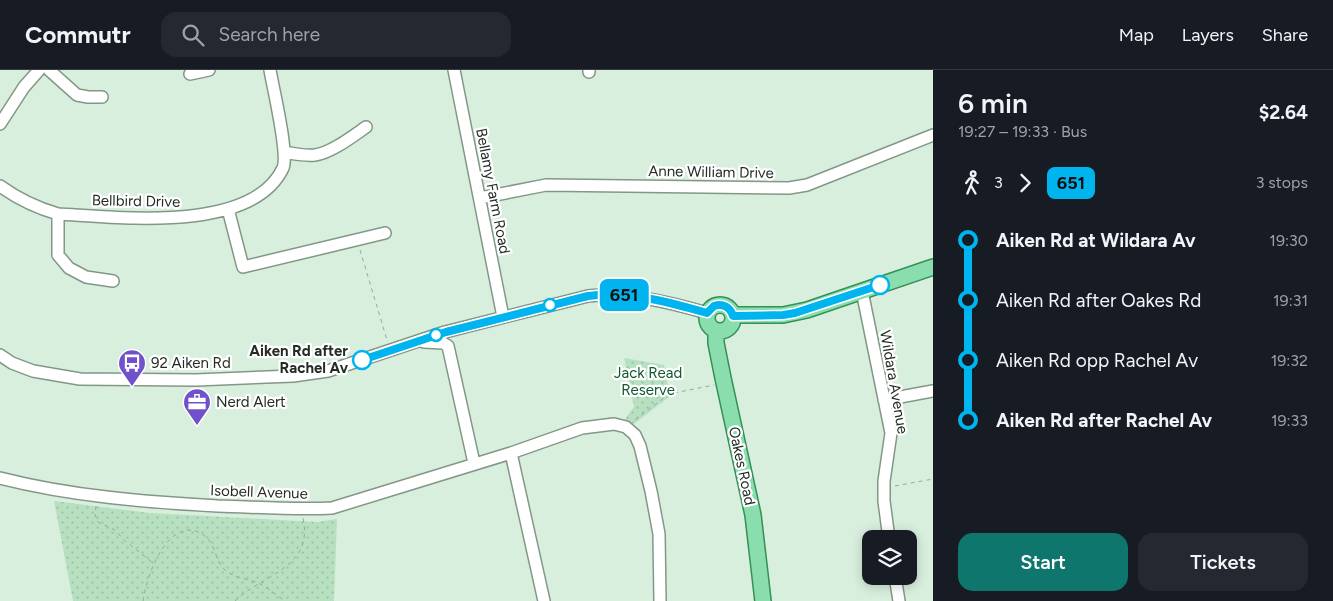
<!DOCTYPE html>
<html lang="en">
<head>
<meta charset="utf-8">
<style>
  body { margin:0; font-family:Figtree,sans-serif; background:#242831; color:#f1f3f6; height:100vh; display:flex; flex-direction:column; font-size:19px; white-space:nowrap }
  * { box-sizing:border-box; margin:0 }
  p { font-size:16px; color:#9ea1a6 }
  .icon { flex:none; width:28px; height:28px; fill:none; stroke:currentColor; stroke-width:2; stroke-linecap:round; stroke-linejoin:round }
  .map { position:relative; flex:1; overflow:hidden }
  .side { display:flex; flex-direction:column; background:#171b24; width:400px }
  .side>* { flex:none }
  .badge { padding:0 10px; border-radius:8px; font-size:18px; line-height:32px }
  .buttons { position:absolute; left:862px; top:460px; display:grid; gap:10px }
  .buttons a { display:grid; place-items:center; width:55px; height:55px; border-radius:10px; background:#171b24; box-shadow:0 2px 12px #0003; font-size:25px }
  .map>.badge { position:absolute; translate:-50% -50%; box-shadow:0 0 0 2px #fff }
  .legs { display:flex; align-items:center; gap:8px; height:55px; padding:0 25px; font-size:16px }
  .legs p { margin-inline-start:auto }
  .overview { display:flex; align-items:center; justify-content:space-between; height:85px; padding:0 25px }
  h1 { font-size:28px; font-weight:600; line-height:38px }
  .button { display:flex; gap:10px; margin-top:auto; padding:10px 25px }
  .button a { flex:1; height:58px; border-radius:15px; background:#0f766e; color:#fff; font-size:20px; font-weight:600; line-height:58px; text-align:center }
  .button a+a { background:#242831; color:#f1f3f6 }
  ul { padding:0 25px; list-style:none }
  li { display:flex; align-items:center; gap:18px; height:60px; font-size:19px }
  li i { display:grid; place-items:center; width:8px; height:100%; margin:0 6px; background:currentColor }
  li i::after { content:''; width:12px; height:12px; margin:-6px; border:4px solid; border-radius:50%; background:#171b24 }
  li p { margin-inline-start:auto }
  li:first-child i { background:linear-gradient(#0000 50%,currentColor 0) }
  li:last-child i { background:linear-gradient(currentColor 50%,#0000 0) }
  header { display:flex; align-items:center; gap:30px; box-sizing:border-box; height:70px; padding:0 25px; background:#171b24; border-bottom:1px solid #363941 }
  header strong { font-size:24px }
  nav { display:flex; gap:28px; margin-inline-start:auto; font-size:18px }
  .search { width:350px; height:45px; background:#242831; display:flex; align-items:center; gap:12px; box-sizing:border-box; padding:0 18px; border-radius:15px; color:#9ea1a6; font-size:19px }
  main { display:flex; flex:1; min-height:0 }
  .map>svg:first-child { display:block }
  .park { fill:url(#park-dots) }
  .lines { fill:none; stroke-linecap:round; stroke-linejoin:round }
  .minor-casing { stroke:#839788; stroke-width:14 }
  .major-casing { stroke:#349059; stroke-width:18 }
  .path { stroke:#98a99c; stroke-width:1; stroke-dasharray:4 4; stroke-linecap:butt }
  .minor { stroke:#fff; stroke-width:11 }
  .major { stroke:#8addac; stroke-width:15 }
  .line-1-casing { stroke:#fff; stroke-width:11 }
  .line-1 { stroke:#00b5ef; stroke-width:8 }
  .stop-1-dot { fill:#fff; stroke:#00b5ef; stroke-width:2.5 }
  .labels { text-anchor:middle; stroke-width:4.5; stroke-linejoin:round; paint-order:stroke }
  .street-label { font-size:15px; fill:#242c26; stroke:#fff }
  .stop-label { font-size:15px; font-weight:bold; fill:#242c26; stroke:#fff; text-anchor:end }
  .poi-label { font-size:15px; fill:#242c26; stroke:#fff; text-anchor:start }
  .park-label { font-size:15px; fill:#11572f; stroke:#fff }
</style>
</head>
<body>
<header>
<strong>Commutr</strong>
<div class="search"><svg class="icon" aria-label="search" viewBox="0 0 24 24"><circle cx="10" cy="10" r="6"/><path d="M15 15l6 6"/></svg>Search here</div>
<nav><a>Map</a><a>Layers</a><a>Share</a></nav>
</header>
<main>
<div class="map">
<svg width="933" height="531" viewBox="0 0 933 531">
  <defs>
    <pattern id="park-dots" width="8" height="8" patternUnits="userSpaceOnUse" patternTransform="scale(1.25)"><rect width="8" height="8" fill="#b7e0c1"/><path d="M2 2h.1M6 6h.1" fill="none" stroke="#9dc0a6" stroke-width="1.8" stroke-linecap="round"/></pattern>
  </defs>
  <rect width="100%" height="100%" fill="#d9efde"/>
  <!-- park -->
  <path class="park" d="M 624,288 L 664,295 L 670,326 L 634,354 L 625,349 L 634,337 Z
    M 54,431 L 150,443 L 317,452 L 337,449 L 334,531 L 73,531 Z"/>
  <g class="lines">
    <!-- minor casing -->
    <g class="minor-casing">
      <path id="minor" d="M 49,0 L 77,25 L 88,27 L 102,27
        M 454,0 L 503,247
        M 589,0 L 589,2
        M 190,4 L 209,0
        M 0,54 L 24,17 L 39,0
        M 284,82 C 294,84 304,86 315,85 C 331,83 353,66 366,57
        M 0,116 C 18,129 37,138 58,144 C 117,147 252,164 283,98 C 289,84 273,18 270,0
        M 480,128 L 546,115 L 789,118 L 807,115 L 933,65
        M 228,139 L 243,197 L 385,163
        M 58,144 L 58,185 L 69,198 L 86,207 L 113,211
        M 862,221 L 891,363 L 884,411 L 884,431 L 889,469
        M 424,272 L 443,273 L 448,276 L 474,393
        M 0,285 L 12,293 L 33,301 L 80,309 L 196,310 L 293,306 L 328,301 L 445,262 L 588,226 C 628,222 669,232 707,243
        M 884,330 L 933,321
        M 511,383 L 544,531
        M 0,408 C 71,426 145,432 218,436 C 256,437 294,440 332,438 L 511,383 L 582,358 L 614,354 L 626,357 L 635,365 L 640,376 L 651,421 L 659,464 L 660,531
        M 895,506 L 899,531"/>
    </g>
    <!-- major casing -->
    <g class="major-casing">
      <path id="major" d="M707 248a13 13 0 1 1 26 0a13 13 0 1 1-26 0Z
        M 733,245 L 783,245 L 807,240 L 933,197
        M 716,261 L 716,273 L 723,308 L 753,445 L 763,531"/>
    </g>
    <!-- path -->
    <path class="path" d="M 360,180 L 387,270
      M 635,350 L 669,324 L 714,315
      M 895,416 L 933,409
      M 96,436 L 95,445 L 98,452 L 115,460 L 124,470 L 153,493
      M 143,531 C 146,507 168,444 202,464 C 216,472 214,489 224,499 C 234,509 249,508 260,514 C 269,519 277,525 285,531
      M 235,531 C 263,504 314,498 303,448"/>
    <!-- minor -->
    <use href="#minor" class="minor"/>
    <!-- major -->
    <use href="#major" class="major"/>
  </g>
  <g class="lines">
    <!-- line-1 casing -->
    <g class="line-1-casing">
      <path id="line-1" d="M 362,290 L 446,262 L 588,226 C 628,221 669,232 707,243 L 714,236 C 723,233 730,237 733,246 L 783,245 L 795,243 L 880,215"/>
    </g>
    <!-- line-1 -->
    <use href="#line-1" class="line-1"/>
  </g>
  <!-- icons -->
  <defs>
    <g id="bus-pin" transform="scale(1.4375)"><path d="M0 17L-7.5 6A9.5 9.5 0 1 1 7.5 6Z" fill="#7151cb" stroke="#fff"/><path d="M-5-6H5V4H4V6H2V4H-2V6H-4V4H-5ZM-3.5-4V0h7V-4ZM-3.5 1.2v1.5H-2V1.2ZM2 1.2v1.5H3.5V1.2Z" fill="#fff"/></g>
    <g id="office-pin" transform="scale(1.4375)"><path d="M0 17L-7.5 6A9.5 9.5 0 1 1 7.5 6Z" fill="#7151cb" stroke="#fff"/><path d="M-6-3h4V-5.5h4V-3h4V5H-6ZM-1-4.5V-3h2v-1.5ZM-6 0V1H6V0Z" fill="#fff"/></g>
  </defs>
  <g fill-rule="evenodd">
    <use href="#bus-pin" x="132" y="293"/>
    <use href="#office-pin" x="197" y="332"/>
  </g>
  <!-- markers -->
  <g class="stop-1-dot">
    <circle cx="880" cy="215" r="9"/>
    <circle cx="550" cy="235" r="6"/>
    <circle cx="436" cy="265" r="6"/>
    <circle cx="362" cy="290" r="9"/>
  </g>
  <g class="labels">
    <!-- street labels -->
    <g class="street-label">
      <text transform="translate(711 102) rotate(1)" y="5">Anne William Drive</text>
      <text transform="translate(493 121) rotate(79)" y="5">Bellamy Farm Road</text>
      <text transform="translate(136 131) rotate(1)" y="5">Bellbird Drive</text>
      <text transform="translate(894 312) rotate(80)" y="5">Wildara Avenue</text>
      <text transform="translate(742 396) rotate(78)" y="5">Oakes Road</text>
      <text transform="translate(259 422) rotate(2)" y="5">Isobell Avenue</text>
    </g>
    <!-- stop labels -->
    <g class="stop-label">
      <text x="348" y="286">Aiken Rd after<tspan x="348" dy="17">Rachel Av</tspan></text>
    </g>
    <!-- poi labels -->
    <g class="poi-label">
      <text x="151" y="298">92 Aiken Rd</text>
      <text x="216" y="337">Nerd Alert</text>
    </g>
    <!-- park labels -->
    <g class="park-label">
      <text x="648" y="308">Jack Read<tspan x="648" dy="17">Reserve</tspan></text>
    </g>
  </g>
</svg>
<div class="buttons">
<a><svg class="icon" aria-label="layers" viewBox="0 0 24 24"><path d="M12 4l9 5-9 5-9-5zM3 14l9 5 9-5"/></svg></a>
</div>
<b class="badge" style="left:624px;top:225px;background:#00b5ef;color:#111">651</b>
</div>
<section class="side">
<div class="overview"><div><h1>6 min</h1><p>19:27 – 19:33 · Bus</p></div><b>$2.64</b></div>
<div class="legs"><svg class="icon" aria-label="walk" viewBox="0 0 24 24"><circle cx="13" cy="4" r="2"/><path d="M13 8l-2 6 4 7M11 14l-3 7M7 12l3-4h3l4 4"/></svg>3<svg class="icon" aria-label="forward" viewBox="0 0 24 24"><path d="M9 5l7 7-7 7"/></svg><b class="badge" style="background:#00b5ef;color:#111">651</b><p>3 stops</p></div>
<ul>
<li><i style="color:#00b5ef"></i><b>Aiken Rd at Wildara Av</b><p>19:30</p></li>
<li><i style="color:#00b5ef"></i><span>Aiken Rd after Oakes Rd</span><p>19:31</p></li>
<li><i style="color:#00b5ef"></i><span>Aiken Rd opp Rachel Av</span><p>19:32</p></li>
<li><i style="color:#00b5ef"></i><b>Aiken Rd after Rachel Av</b><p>19:33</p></li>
</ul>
<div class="button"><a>Start</a><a>Tickets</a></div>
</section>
</main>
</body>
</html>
